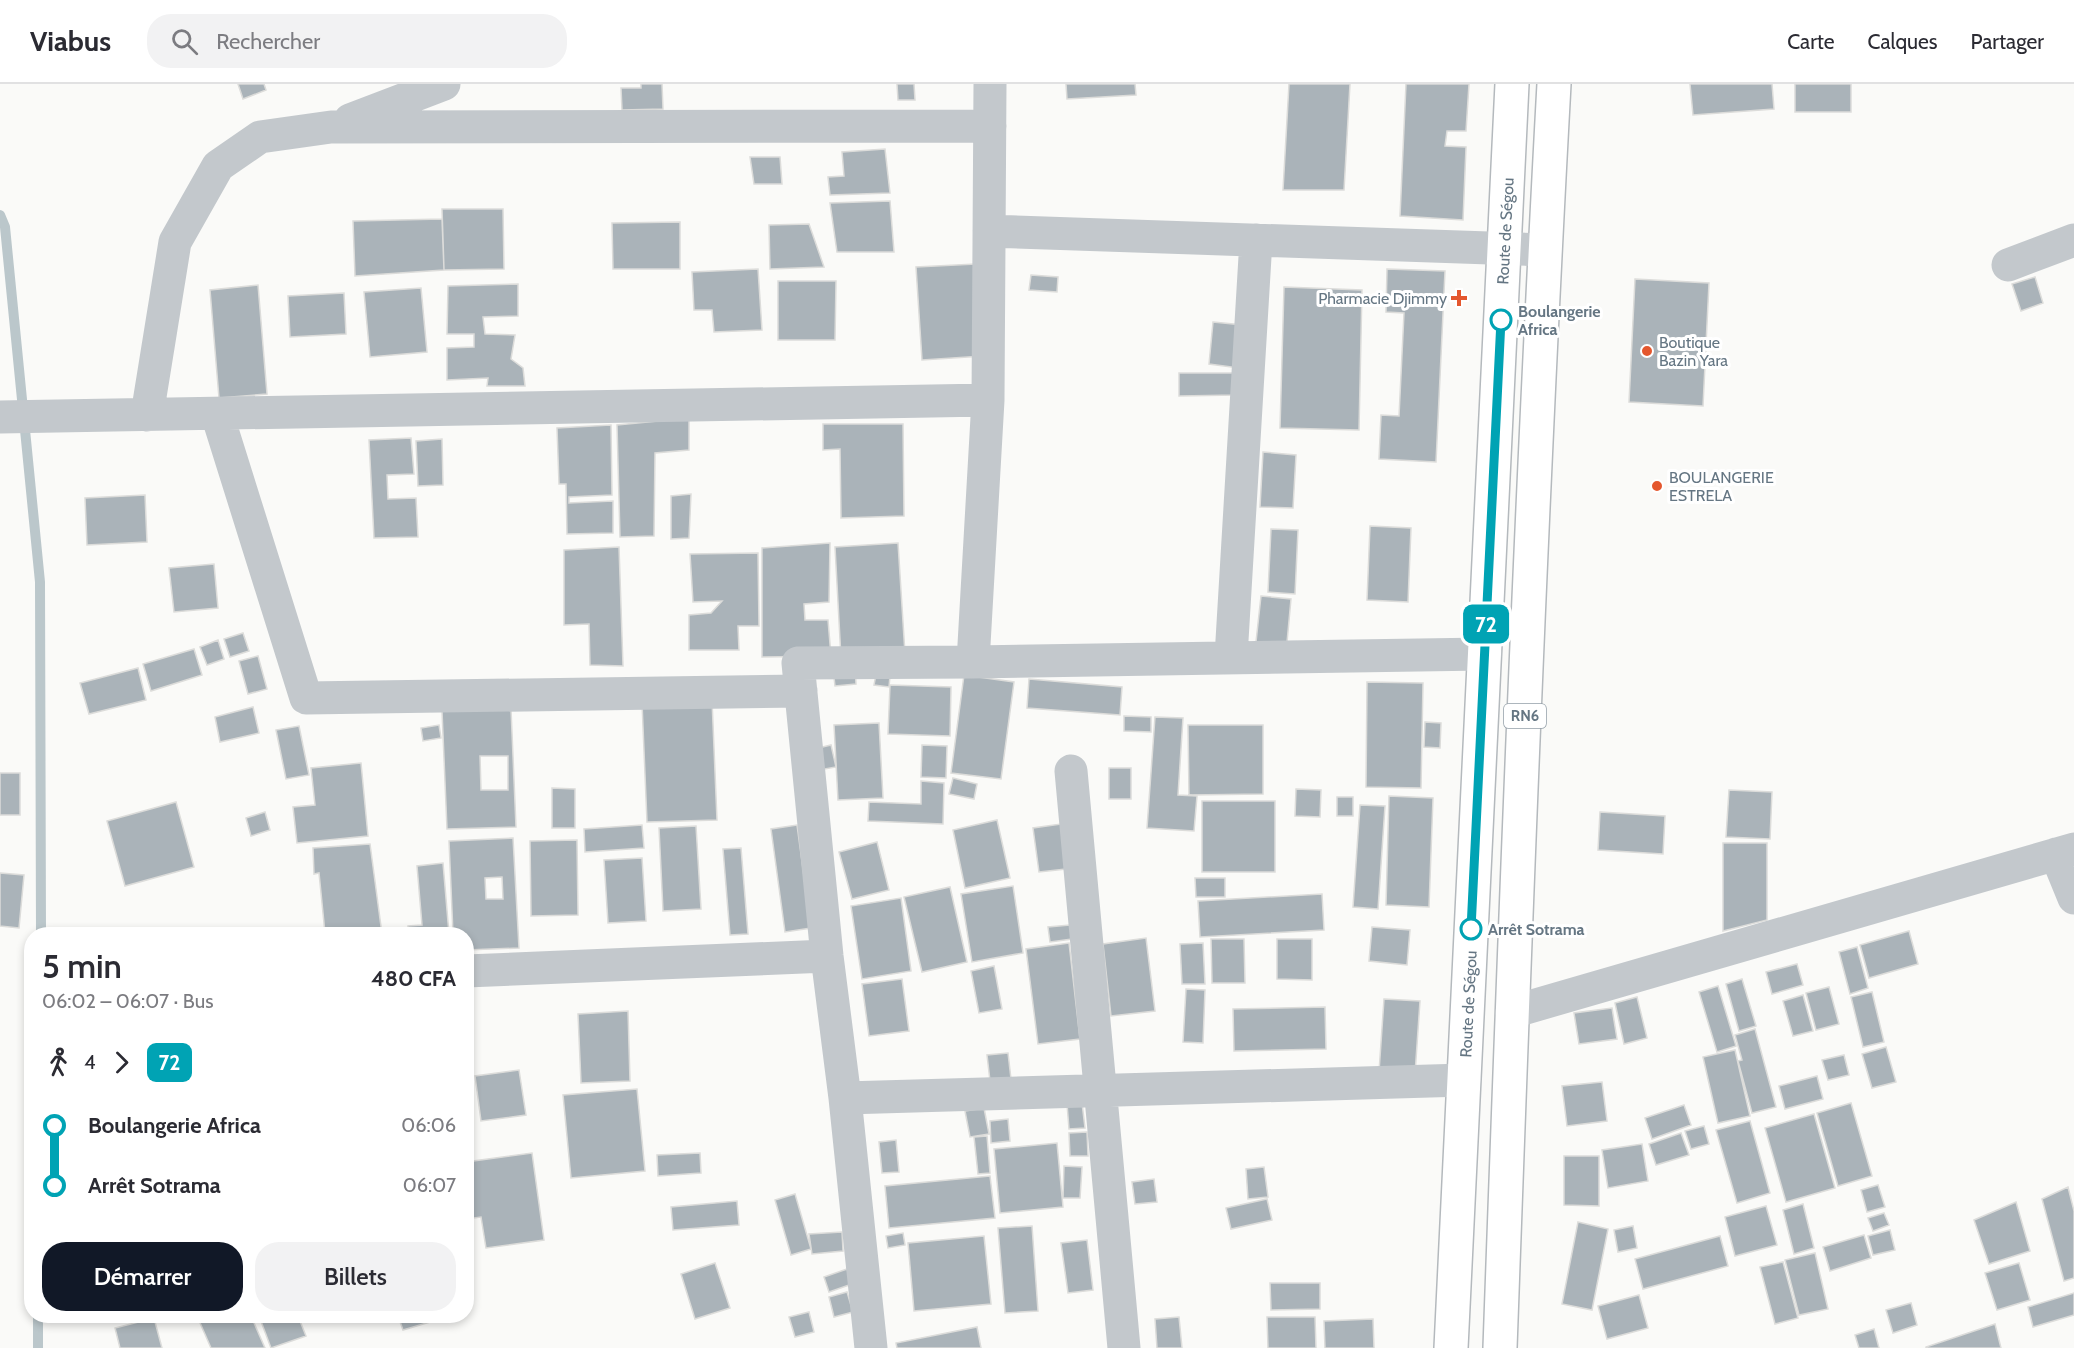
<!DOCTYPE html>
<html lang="fr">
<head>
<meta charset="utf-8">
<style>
  body { margin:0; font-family:Cabin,sans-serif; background:#f2f2f3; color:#2b2b33; height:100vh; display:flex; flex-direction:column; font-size:22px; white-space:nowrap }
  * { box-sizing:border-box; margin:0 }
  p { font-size:20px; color:#7c7c81 }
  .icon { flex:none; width:33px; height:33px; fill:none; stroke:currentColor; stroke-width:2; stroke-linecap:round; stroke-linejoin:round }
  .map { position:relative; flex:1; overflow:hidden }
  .drawer { position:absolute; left:24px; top:843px; width:450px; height:396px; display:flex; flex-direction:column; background:#fff; border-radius:24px; box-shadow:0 3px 9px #0003 }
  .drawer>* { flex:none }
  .badge { padding:0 12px; border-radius:9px; font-size:21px; line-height:39px }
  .map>.badge { position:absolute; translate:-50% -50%; box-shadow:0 0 0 3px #fff }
  .legs { display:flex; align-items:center; gap:9px; height:66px; padding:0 18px; font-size:20px }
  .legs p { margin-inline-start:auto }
  .overview { display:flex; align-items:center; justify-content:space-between; height:102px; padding:0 18px }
  h1 { font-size:33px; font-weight:600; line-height:45px }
  .cta { display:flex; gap:12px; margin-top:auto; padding:12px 18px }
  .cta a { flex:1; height:69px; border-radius:24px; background:#111827; color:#fff; font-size:24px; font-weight:600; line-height:69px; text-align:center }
  .cta a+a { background:#f2f2f3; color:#2b2b33 }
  ul { padding:0 18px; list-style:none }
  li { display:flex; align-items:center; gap:21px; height:60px; font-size:22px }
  li i { display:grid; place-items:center; width:9px; height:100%; margin:0 8px; background:currentColor }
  li i::after { content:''; width:15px; height:15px; margin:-8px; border:4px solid; border-radius:50%; background:#fff }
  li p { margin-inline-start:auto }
  li:first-child i { background:linear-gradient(#0000 50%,currentColor 0) }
  li:last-child i { background:linear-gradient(currentColor 50%,#0000 0) }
  header { display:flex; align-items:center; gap:36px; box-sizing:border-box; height:84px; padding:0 30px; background:#fff; border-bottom:2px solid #e1e1e2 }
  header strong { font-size:28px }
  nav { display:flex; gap:33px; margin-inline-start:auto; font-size:21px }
  .search { width:420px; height:54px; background:#f2f2f3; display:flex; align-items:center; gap:15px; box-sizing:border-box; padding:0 21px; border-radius:24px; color:#7c7c81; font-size:22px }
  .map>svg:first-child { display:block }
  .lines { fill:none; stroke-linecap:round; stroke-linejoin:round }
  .stream { stroke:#bbc7cb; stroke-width:10 }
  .building { fill:#aab3b9; stroke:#dcdcda; stroke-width:1.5; fill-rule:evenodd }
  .highway-casing { stroke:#b4b9bd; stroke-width:36 }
  .street { stroke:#c3c8cc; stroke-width:33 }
  .highway { stroke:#fff; stroke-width:33 }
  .line-1-casing { stroke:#fff; stroke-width:14 }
  .line-1 { stroke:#00a3b4; stroke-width:9 }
  .poi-dot { fill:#e4572e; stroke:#fff; stroke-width:2 }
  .stop-1-dot { fill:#fff; stroke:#00a3b4; stroke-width:3 }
  .labels { text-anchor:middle; stroke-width:6; stroke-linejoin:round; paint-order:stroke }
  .shield { fill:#fff; stroke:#939fa8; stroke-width:1.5 }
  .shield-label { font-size:15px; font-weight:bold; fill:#657683 }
  .street-label { font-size:16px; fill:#657683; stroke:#fff }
  .poi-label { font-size:16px; fill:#657683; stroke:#fff; text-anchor:start }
  .stop-label { font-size:16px; font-weight:bold; fill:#657683; stroke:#fff; text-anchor:start }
</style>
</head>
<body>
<header>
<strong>Viabus</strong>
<div class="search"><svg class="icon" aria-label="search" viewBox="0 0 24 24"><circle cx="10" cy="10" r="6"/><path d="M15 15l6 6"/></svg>Rechercher</div>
<nav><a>Carte</a><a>Calques</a><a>Partager</a></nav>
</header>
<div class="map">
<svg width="2074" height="1264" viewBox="0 0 2074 1264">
  <rect width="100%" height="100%" fill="#fafaf8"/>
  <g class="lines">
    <!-- stream -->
    <path class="stream" d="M 0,131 L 5,143 L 40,498 L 41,850
      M 38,1264 L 38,1232"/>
  </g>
  <!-- building -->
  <path class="building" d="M 238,0 L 264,0 L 266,6 L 243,15 Z
    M 641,0 L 662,0 L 663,25 L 622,26 L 621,4 L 641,4 Z
    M 897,0 L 914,0 L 915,16 L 898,16 Z
    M 1066,0 L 1135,0 L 1136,11 L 1067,15 Z
    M 1289,0 L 1350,0 L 1344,106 L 1283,106 Z
    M 1406,0 L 1469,0 L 1466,47 L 1447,47 L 1445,62 L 1466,63 L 1463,136 L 1400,132 Z
    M 1690,0 L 1772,0 L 1774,25 L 1693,31 Z
    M 1795,0 L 1851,0 L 1851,28 L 1795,28 Z
    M 885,65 L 890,109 L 830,111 L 828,93 L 844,92 L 842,68 Z
    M 750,73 L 780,73 L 782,100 L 754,100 Z
    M 890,117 L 894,168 L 837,168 L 830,119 Z
    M 442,125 L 503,125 L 504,185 L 444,186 Z
    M 442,135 L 444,186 L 355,192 L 353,137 Z
    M 680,138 L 680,185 L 613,185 L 612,139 Z
    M 809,140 L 824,183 L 770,185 L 769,141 Z
    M 976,180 L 983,272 L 922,276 L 916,183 Z
    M 758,185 L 762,246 L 714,248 L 712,226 L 694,226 L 692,188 Z
    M 1387,185 L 1445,187 L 1436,378 L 1379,375 L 1381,331 L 1399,332 L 1404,229 L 1386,228 Z
    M 1031,191 L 1058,193 L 1057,208 L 1029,206 Z
    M 2035,193 L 2043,219 L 2021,227 L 2012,200 Z
    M 1635,195 L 1709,199 L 1703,322 L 1629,318 Z
    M 778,197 L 836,197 L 835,256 L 778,256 Z
    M 518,200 L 518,232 L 483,233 L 485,250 L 515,251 L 511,275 L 523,284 L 525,302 L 487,302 L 488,294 L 447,296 L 447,264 L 474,263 L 474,250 L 447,250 L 448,202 Z
    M 258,201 L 267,310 L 219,314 L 210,206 Z
    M 1284,203 L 1362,206 L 1359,346 L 1280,344 Z
    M 421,204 L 427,268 L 370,273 L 364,208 Z
    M 344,209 L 346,250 L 290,253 L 288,212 Z
    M 1213,238 L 1243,241 L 1239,284 L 1209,280 Z
    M 1179,289 L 1236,289 L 1236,311 L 1179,312 Z
    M 689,334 L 689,366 L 655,369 L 654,452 L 620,453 L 617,341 Z
    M 823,340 L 903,340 L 904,432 L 841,434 L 840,365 L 823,366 Z
    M 611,341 L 612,411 L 569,413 L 569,419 L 613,417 L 613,449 L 567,450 L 566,400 L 559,400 L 557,344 Z
    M 411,354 L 414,390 L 387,391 L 388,415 L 416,414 L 418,453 L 374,454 L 369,356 Z
    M 442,355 L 443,401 L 418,402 L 416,357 Z
    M 1263,368 L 1296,371 L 1293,424 L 1260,423 Z
    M 691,410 L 689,454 L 671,455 L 671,412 Z
    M 145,411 L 147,458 L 87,461 L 85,414 Z
    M 1370,442 L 1411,444 L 1408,518 L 1367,516 Z
    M 1271,445 L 1298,446 L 1295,510 L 1268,508 Z
    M 830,459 L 829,518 L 804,520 L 805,536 L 828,536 L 831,572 L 762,573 L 762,464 Z
    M 898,459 L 905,570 L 841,574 L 835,463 Z
    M 619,463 L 623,582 L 590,581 L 589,540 L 564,541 L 564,466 Z
    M 758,469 L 759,542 L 738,542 L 739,566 L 689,566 L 689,531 L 711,529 L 722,517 L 693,518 L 690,470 Z
    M 214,480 L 218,524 L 174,528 L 169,484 Z
    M 1261,512 L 1291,515 L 1286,569 L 1255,567 Z
    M 243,549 L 249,567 L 230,573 L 224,555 Z
    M 218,556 L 224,575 L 207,581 L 200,563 Z
    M 194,565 L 202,591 L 151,607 L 143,580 Z
    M 258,572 L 267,605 L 248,610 L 239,577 Z
    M 855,583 L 856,600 L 835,602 L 833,585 Z
    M 138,584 L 146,616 L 89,630 L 80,599 Z
    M 876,590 L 890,592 L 889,603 L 874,601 Z
    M 964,591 L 1014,598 L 1001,695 L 951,689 Z
    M 1029,595 L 1122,603 L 1120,631 L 1027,624 Z
    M 1367,598 L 1423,599 L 1421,704 L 1366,703 Z
    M 890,601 L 951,603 L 950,652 L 888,650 Z
    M 712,616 L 717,736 L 647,738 L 642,619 Z
    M 253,623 L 259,649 L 220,658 L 215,633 Z
    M 511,625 L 516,743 L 447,745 L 442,627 ZM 480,672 L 508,672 L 508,706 L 481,706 Z
    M 1124,632 L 1151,633 L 1151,648 L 1124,647 Z
    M 1155,633 L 1183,634 L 1178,711 L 1197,712 L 1194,747 L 1147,744 Z
    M 1425,638 L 1441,639 L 1440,664 L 1424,663 Z
    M 879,639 L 883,714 L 838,716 L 834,641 Z
    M 439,641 L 441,654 L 423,657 L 421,644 Z
    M 1188,641 L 1263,641 L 1263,710 L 1189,711 Z
    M 299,642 L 309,691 L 286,695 L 276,646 Z
    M 831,661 L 836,683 L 819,686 L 814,665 Z
    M 922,661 L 947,662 L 946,694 L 921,693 Z
    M 361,679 L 368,752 L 297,759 L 293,723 L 315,721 L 311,684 Z
    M 1109,684 L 1131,684 L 1131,715 L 1109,715 Z
    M 0,689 L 20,689 L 20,731 L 0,731 Z
    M 953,694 L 977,700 L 974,715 L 949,710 Z
    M 921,697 L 944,699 L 943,740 L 868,737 L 869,718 L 921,720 Z
    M 552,704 L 575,705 L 575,744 L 552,744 Z
    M 1296,705 L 1321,706 L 1320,733 L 1295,732 Z
    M 1729,706 L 1772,708 L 1770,755 L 1726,753 Z
    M 1389,712 L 1433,714 L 1429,823 L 1386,821 Z
    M 1337,713 L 1353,713 L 1353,732 L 1337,732 Z
    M 1202,717 L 1275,717 L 1275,788 L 1202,788 Z
    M 176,718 L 194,783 L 125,802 L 107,737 Z
    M 1360,721 L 1385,722 L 1378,825 L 1353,823 Z
    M 265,728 L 270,746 L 251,752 L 246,734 Z
    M 1600,728 L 1665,732 L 1663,770 L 1598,766 Z
    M 997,736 L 1010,794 L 965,804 L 953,746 Z
    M 1061,740 L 1066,785 L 1039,788 L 1033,744 Z
    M 642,741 L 644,764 L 585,768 L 584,745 Z
    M 797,741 L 811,844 L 785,848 L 771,745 Z
    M 696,742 L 701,825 L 663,827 L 659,744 Z
    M 513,754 L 519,864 L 466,866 L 466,850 L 453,850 L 449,757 ZM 502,793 L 503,815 L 486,815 L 485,794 Z
    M 577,756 L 578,831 L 531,832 L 530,757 Z
    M 877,758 L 889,806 L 852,815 L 839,768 Z
    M 1723,759 L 1767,759 L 1767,836 L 1723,847 Z
    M 370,760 L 382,850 L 330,850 L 325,849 L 319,789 L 314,790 L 313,764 Z
    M 741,764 L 748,850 L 730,851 L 723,765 Z
    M 642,774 L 646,837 L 608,839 L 604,776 Z
    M 443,779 L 449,850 L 408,850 L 408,842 L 422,841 L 417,782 Z
    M 0,789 L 24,791 L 19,844 L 0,842 Z
    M 1195,794 L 1225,794 L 1225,813 L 1196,813 Z
    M 1013,802 L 1023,869 L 972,878 L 961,810 Z
    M 950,803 L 967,878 L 922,888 L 904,813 Z
    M 1322,810 L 1324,846 L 1200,853 L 1198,817 Z
    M 901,814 L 911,887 L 862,895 L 851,822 Z
    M 1070,841 L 1072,855 L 1050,858 L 1048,843 Z
    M 1372,843 L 1410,846 L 1407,881 L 1369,877 Z
    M 1909,847 L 1918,880 L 1869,894 L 1860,861 Z
    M 1146,854 L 1155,927 L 1111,932 L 1103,860 Z
    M 1211,855 L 1244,855 L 1245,899 L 1212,899 Z
    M 1277,855 L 1312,855 L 1312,896 L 1277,895 Z
    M 1069,859 L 1080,955 L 1038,960 L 1026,865 Z
    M 1203,859 L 1205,900 L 1182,900 L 1180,860 Z
    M 1857,863 L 1868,904 L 1850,910 L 1839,868 Z
    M 1797,880 L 1803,901 L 1772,910 L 1766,888 Z
    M 994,882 L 1002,925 L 979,929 L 971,887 Z
    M 902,895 L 909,947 L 869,952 L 862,900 Z
    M 1742,895 L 1756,942 L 1739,947 L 1726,900 Z
    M 1718,902 L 1736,962 L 1717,968 L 1699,908 Z
    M 1829,903 L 1839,940 L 1816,946 L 1806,909 Z
    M 1186,905 L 1205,906 L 1203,959 L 1183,958 Z
    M 1872,908 L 1884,958 L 1863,963 L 1851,913 Z
    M 1803,911 L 1813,947 L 1793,952 L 1783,917 Z
    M 1637,913 L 1647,954 L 1624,960 L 1615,919 Z
    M 1384,915 L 1420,917 L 1415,990 L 1379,988 Z
    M 1325,923 L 1326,965 L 1234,967 L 1233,925 Z
    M 1612,924 L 1617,955 L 1579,960 L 1574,929 Z
    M 628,927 L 630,997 L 581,999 L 578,930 Z
    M 1755,945 L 1776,1023 L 1752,1029 L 1738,977 L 1742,976 L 1735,951 Z
    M 1886,963 L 1896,998 L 1872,1004 L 1862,970 Z
    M 1735,966 L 1750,1032 L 1718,1039 L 1703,973 Z
    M 1008,969 L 1011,995 L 990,997 L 987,971 Z
    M 1844,971 L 1849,991 L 1828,996 L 1822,976 Z
    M 519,986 L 526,1031 L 481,1037 L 475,992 Z
    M 1817,992 L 1823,1015 L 1785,1025 L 1779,1002 Z
    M 1602,998 L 1607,1037 L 1567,1042 L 1562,1002 Z
    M 637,1005 L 645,1087 L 571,1094 L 563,1011 Z
    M 1082,1019 L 1085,1044 L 1069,1045 L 1067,1020 Z
    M 1851,1019 L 1872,1092 L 1838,1102 L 1817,1029 Z
    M 1684,1021 L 1691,1041 L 1652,1055 L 1645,1034 Z
    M 984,1024 L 989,1050 L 970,1053 L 965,1027 Z
    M 1814,1030 L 1835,1104 L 1786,1118 L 1765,1044 Z
    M 1008,1035 L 1010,1057 L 991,1059 L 990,1037 Z
    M 1750,1037 L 1770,1109 L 1737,1119 L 1716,1046 Z
    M 1704,1042 L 1709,1060 L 1691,1065 L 1685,1047 Z
    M 1087,1048 L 1088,1072 L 1070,1072 L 1069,1049 Z
    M 1681,1049 L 1689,1071 L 1656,1081 L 1649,1060 Z
    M 987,1052 L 990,1089 L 978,1090 L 974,1053 Z
    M 896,1056 L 899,1088 L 882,1089 L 879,1058 Z
    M 1057,1059 L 1063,1123 L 1000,1129 L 994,1065 Z
    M 1642,1060 L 1648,1097 L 1608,1104 L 1602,1066 Z
    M 532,1069 L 544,1156 L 486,1164 L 481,1133 L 466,1135 L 466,1078 Z
    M 700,1069 L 701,1089 L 658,1092 L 657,1071 Z
    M 1564,1072 L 1599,1072 L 1599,1122 L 1564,1121 Z
    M 1064,1082 L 1082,1083 L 1080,1114 L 1063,1114 Z
    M 1264,1083 L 1268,1113 L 1248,1115 L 1246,1085 Z
    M 990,1092 L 995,1134 L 889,1144 L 885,1102 Z
    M 1154,1095 L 1157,1118 L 1135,1120 L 1132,1098 Z
    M 1878,1101 L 1885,1123 L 1867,1128 L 1861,1106 Z
    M 2068,1103 L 2074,1127 L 2074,1194 L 2064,1197 L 2042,1115 Z
    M 795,1110 L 811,1165 L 791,1171 L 775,1116 Z
    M 1267,1115 L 1272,1136 L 1231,1145 L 1226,1124 Z
    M 737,1117 L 739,1141 L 673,1146 L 671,1123 Z
    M 2016,1118 L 2030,1167 L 1989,1180 L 1974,1136 Z
    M 1803,1120 L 1814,1164 L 1794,1170 L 1783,1126 Z
    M 1766,1122 L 1777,1161 L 1735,1172 L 1725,1133 Z
    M 1884,1129 L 1889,1141 L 1873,1147 L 1868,1134 Z
    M 1578,1138 L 1608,1145 L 1592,1226 L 1562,1220 Z
    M 1032,1142 L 1038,1227 L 1005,1229 L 998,1144 Z
    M 1633,1142 L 1637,1164 L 1618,1168 L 1614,1146 Z
    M 1890,1146 L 1895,1166 L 1873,1171 L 1868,1152 Z
    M 842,1148 L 843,1167 L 812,1170 L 809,1150 Z
    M 903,1149 L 905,1161 L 888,1164 L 886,1152 Z
    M 1864,1151 L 1871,1174 L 1830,1187 L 1823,1163 Z
    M 984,1152 L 991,1220 L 914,1227 L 908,1159 Z
    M 1720,1152 L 1728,1182 L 1643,1205 L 1635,1175 Z
    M 1087,1156 L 1093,1206 L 1068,1209 L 1061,1159 Z
    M 1815,1169 L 1828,1225 L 1799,1231 L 1785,1176 Z
    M 1783,1178 L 1798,1234 L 1775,1240 L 1760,1183 Z
    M 715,1179 L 730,1224 L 695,1235 L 681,1190 Z
    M 2019,1179 L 2030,1216 L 1997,1226 L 1985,1189 Z
    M 847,1185 L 852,1200 L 829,1208 L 824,1193 Z
    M 1270,1199 L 1320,1199 L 1320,1225 L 1271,1226 Z
    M 847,1208 L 853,1228 L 834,1233 L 829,1213 Z
    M 2074,1209 L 2074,1231 L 2033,1243 L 2028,1223 Z
    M 1639,1211 L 1648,1244 L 1607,1255 L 1598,1222 Z
    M 1911,1219 L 1917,1241 L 1893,1249 L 1886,1226 Z
    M 809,1228 L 814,1248 L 795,1253 L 789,1233 Z
    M 197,1232 L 251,1232 L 265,1264 L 211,1264 Z
    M 259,1232 L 298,1232 L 306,1252 L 271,1264 Z
    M 398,1232 L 427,1232 L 430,1238 L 403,1246 Z
    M 1179,1233 L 1182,1264 L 1157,1264 L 1155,1235 Z
    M 1267,1233 L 1315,1233 L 1316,1264 L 1268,1264 Z
    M 154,1234 L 162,1264 L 120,1264 L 115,1244 Z
    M 1373,1235 L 1374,1264 L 1325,1264 L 1324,1237 Z
    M 1995,1240 L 2001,1264 L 1926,1264 L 1926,1263 Z
    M 977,1243 L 981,1264 L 897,1264 L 896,1259 Z
    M 1874,1245 L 1879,1264 L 1859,1264 L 1855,1251 Z"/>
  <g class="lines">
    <!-- highway casing -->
    <g class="highway-casing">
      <path id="highway" d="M 1451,1264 L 1512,0
        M 1500,1264 C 1515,843 1531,421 1554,0"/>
    </g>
    <!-- street -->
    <path class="street" d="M 350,36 L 444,0
      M 989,147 L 1545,166
      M 2008,181 L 2074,156
      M 217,330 L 306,614 L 801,607
      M 147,331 L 175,158 L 218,82 L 260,53 L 331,43 L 990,42
      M 0,333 L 988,316
      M 1231,573 L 1256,156
      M 973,578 L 1485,570
      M 1071,687 L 1124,1264
      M 2056,770 L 2074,814
      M 466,887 L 827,872
      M 1512,928 L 2074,765
      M 845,1014 L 1464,996
      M 871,1264 L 845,1014 L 827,872 L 798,579 L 973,578 L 988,316 L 990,0"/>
    <!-- highway -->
    <use href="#highway" class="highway"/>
  </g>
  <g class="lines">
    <!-- line-1 casing -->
    <g class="line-1-casing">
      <path id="line-1" d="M 1471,845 L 1501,236"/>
    </g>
    <!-- line-1 -->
    <use href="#line-1" class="line-1"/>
  </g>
  <!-- markers -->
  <g class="poi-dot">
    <path d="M1456 205h6v6h6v6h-6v6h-6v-6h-6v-6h6z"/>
    <circle cx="1647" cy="267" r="6"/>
    <circle cx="1657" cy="402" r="6"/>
  </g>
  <g class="stop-1-dot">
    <circle cx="1501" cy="236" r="10"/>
    <circle cx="1471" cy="845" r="10"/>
  </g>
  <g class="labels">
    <!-- shield labels -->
    <rect class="shield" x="1504" y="620" width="42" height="24" rx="4.5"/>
    <g class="shield-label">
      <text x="1525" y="637">RN6</text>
    </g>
    <!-- street labels -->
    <g class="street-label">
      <text transform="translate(1505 147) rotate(-87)" y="6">Route de Ségou</text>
      <text transform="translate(1468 920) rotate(-87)" y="6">Route de Ségou</text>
    </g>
    <!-- poi labels -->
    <g class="poi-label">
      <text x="1447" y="220" text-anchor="end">Pharmacie Djimmy</text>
      <text x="1659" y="264">Boutique<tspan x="1659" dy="18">Bazin Yara</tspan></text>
      <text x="1669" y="399">BOULANGERIE<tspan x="1669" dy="18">ESTRELA</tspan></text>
    </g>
    <!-- stop labels -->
    <g class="stop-label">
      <text x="1518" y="233">Boulangerie<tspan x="1518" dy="18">Africa</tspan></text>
      <text x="1488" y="851">Arrêt Sotrama</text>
    </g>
  </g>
</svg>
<b class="badge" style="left:1486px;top:540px;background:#00a3b4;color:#fff">72</b>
<section class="drawer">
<div class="overview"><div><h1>5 min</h1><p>06:02 – 06:07 · Bus</p></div><b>480 CFA</b></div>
<div class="legs"><svg class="icon" aria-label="walk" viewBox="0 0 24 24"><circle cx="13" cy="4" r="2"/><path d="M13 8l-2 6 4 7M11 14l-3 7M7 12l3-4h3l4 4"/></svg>4<svg class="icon" aria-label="forward" viewBox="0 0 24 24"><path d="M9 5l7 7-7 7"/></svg><b class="badge" style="background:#00a3b4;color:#fff">72</b></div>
<ul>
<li><i style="color:#00a3b4"></i><b>Boulangerie Africa</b><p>06:06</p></li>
<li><i style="color:#00a3b4"></i><b>Arrêt Sotrama</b><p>06:07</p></li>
</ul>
<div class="cta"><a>Démarrer</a><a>Billets</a></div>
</section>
</div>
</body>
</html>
